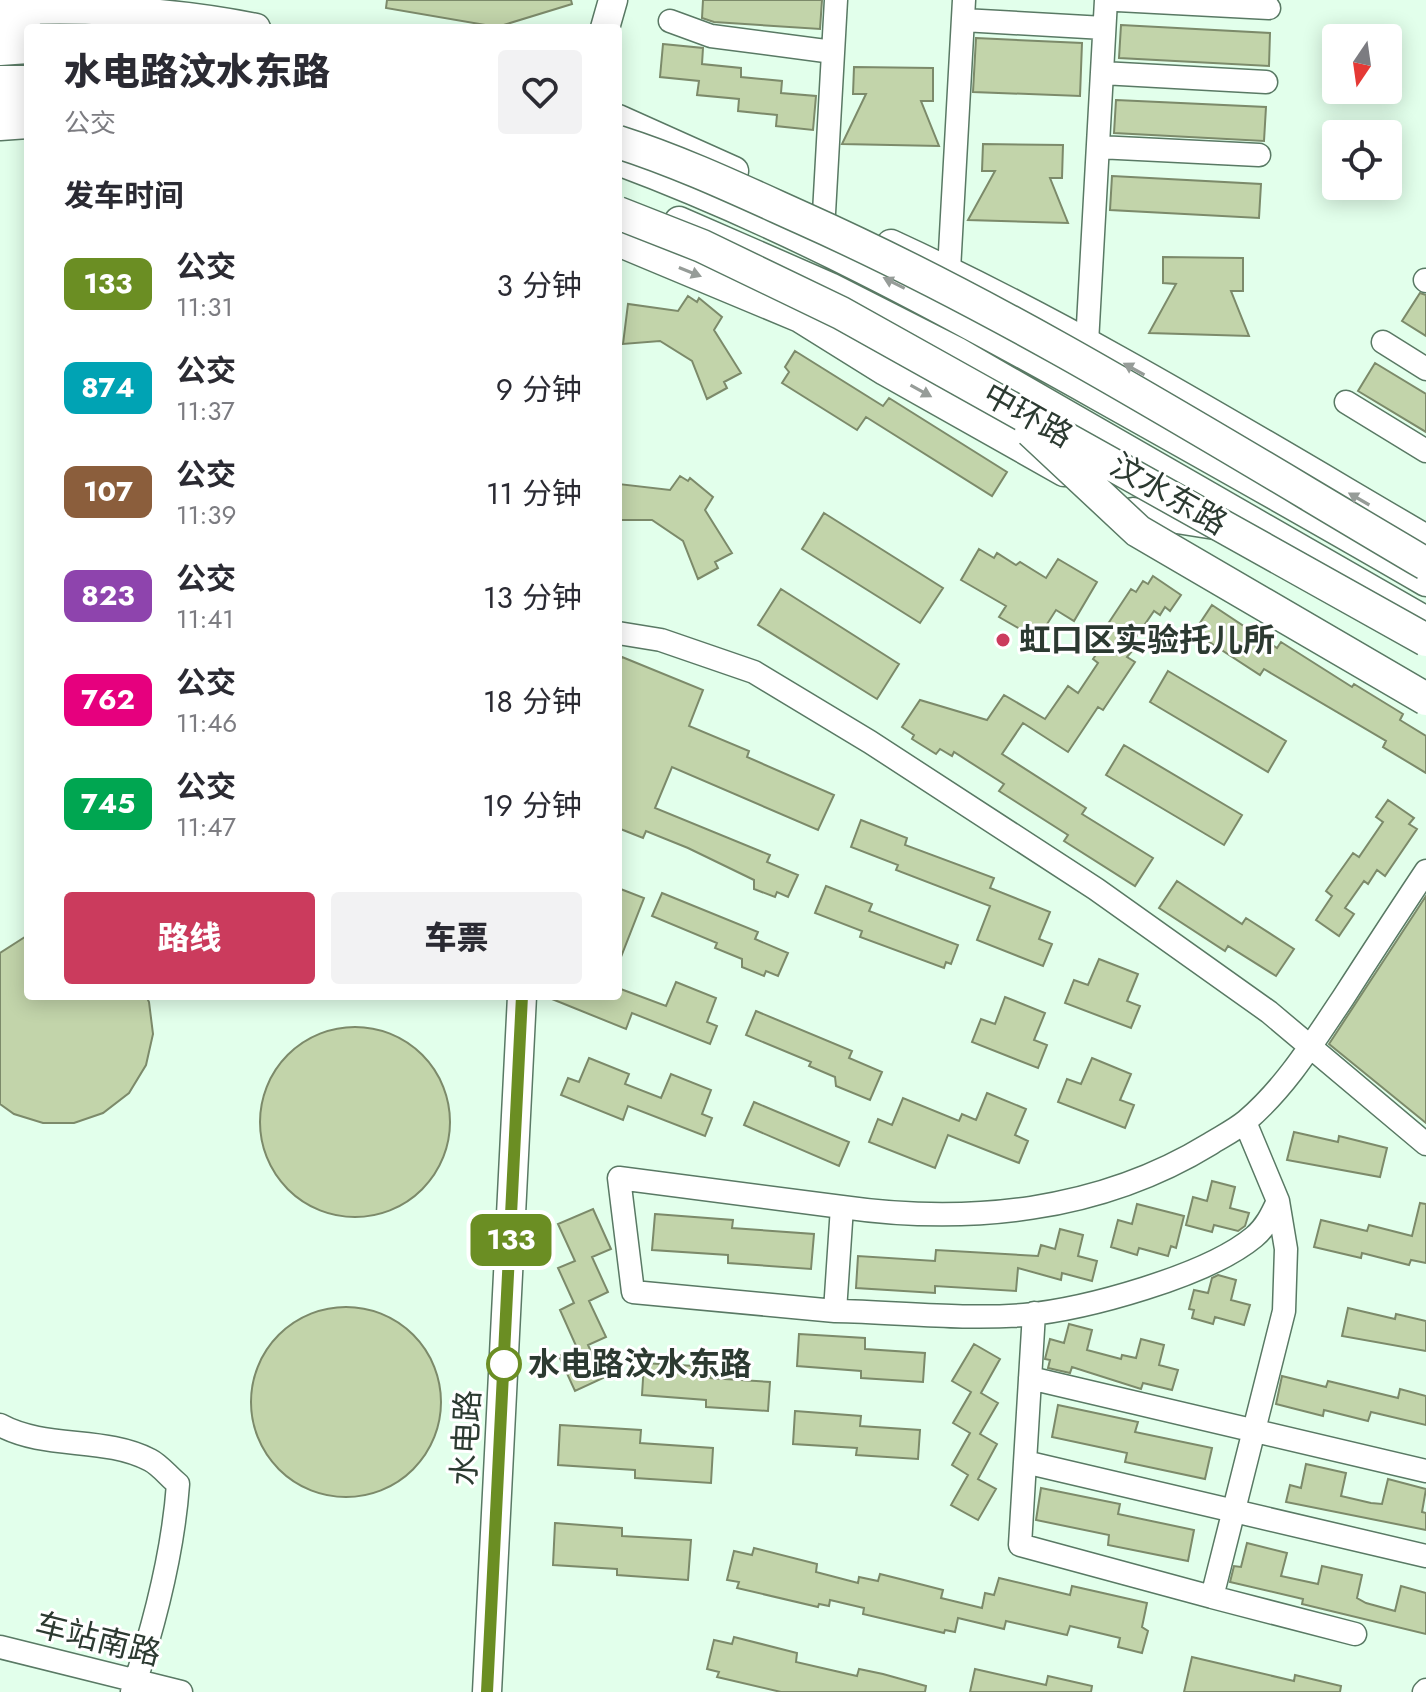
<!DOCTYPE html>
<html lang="zh">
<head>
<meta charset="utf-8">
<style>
  body { margin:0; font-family:Jost,"Noto Sans SC",sans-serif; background:#f2f2f3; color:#2b2b33; height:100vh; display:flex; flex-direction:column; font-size:30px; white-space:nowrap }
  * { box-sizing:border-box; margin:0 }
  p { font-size:26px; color:#7c7c81 }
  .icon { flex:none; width:44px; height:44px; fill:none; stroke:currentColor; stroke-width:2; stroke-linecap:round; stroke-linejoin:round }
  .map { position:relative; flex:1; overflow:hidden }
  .panel { position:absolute; left:24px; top:24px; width:598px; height:976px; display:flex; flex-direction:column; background:#fff; border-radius:8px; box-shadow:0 4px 20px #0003 }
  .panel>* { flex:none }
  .badge { padding:0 16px; border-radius:12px; font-size:28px; line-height:52px }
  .needle { width:52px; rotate:193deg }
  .fabs { position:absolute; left:1322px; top:24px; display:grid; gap:16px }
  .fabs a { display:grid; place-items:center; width:80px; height:80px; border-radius:8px; background:#fff; box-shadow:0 4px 20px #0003; font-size:40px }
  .map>.badge { position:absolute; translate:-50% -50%; box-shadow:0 0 0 4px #fff }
  h2 { padding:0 40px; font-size:30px; line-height:72px }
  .round { display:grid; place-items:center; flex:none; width:84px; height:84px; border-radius:8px; background:#f2f2f3 }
  .head { display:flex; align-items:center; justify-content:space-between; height:136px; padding:0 40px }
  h1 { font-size:38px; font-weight:800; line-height:60px }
  .primary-button { display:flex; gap:16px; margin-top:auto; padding:16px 40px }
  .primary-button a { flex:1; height:92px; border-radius:8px; background:#cb3b5d; color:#fff; font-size:32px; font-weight:800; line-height:92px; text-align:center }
  .primary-button a+a { background:#f2f2f3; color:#2b2b33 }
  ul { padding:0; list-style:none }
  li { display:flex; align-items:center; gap:24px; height:104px; padding:0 40px }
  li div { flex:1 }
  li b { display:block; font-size:30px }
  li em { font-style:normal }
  li .badge { min-width:88px; font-weight:700; text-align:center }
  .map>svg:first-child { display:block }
  .building { fill:#c2d4aa; stroke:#7c8a6a; stroke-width:2 }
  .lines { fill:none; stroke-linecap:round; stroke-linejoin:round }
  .minor-casing { stroke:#597964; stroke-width:25 }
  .major-casing { stroke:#597964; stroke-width:31 }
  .highway-casing { stroke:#597964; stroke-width:35 }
  .minor { stroke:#fff; stroke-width:22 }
  .major { stroke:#fff; stroke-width:28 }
  .highway { stroke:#fff; stroke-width:32 }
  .highway-bridge-casing { stroke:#597964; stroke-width:35; stroke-linecap:butt }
  .highway-bridge { stroke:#fff; stroke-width:32 }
  .oneway { fill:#969c98 }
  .line-casing { stroke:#fff; stroke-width:18 }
  .line { stroke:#6b8e23; stroke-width:12 }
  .poi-dot { fill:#cb3b5d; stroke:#fff; stroke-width:3 }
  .stop-dot { fill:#fff; stroke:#6b8e23; stroke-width:4 }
  .labels { text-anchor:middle; stroke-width:6; stroke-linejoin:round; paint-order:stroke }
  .street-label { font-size:32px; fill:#2c3a31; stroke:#fff }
  .poi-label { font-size:32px; font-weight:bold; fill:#2c3a31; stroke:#fff; text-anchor:start }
  .stop-label { font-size:32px; font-weight:bold; fill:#2c3a31; stroke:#fff; text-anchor:start }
</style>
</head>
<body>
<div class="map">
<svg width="1426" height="1692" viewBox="0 0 1426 1692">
  <rect width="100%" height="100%" fill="#e2ffeb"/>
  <!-- building -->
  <path class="building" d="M 387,0 L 571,0 L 572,4 L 497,27 L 386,8 Z
    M 703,0 L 822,0 L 820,29 L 714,22 L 702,18 Z
    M 1121,25 L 1270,33 L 1269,66 L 1119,58 Z
    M 976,38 L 1082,43 L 1080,96 L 973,92 Z
    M 663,44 L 703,48 L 702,64 L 741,68 L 741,77 L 782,81 L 781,93 L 816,96 L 813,130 L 776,126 L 777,115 L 738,111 L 739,99 L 697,95 L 699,81 L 660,77 Z
    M 854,67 L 933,68 L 933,101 L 921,101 L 939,146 L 842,144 L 866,94 L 853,94 Z
    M 1116,100 L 1266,107 L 1264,141 L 1114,133 Z
    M 983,144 L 1063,145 L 1062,178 L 1050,178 L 1068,223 L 968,220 L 995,171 L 982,171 Z
    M 1112,176 L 1261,184 L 1259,218 L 1110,210 Z
    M 1163,257 L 1243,258 L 1243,291 L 1231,291 L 1249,336 L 1149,333 L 1176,284 L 1163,283 Z
    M 1420,293 L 1426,295 L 1426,336 L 1402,321 Z
    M 688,296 L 697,302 L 699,298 L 722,317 L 714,330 L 741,373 L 724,382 L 727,388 L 707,399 L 692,361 L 660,341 L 623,344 L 628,304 L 678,311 Z
    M 795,351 L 883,406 L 889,398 L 1007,472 L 992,496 L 866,417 L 857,430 L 782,383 L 789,372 L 785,367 Z
    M 1375,363 L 1426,394 L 1426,432 L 1358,391 Z
    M 680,476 L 688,481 L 690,478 L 713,497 L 705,510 L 732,553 L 715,562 L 718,568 L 698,579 L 683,541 L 652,520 L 619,520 L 619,484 L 670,490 Z
    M 824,513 L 943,588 L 920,623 L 802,549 Z
    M 979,549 L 994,558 L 997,553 L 1016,565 L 1020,562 L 1046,578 L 1058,559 L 1097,582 L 1074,621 L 1056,610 L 1042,632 L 1032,626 L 1027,633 L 999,617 L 1006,606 L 961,580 Z
    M 1153,576 L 1181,595 L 1170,611 L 1165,607 L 1160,615 L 1154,611 L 1128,649 L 1132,651 L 1127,657 L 1135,662 L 1103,710 L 1098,707 L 1068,752 L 1023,723 L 1002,754 L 1086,808 L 1082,814 L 1153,858 L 1135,886 L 1064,841 L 1068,835 L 999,791 L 1004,784 L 954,752 L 952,756 L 940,749 L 936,754 L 912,739 L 914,735 L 902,727 L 920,700 L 987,720 L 1004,695 L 1045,719 L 1068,686 L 1078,693 L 1098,663 L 1093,659 L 1100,649 L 1094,645 L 1131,589 L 1136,592 L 1143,581 L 1148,584 Z
    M 781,589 L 899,664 L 877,699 L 758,625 Z
    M 1212,605 L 1277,648 L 1281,642 L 1352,687 L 1354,684 L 1403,714 L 1400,720 L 1426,736 L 1426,773 L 1383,747 L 1386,741 L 1264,669 L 1260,675 L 1194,632 Z
    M 622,657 L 703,690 L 689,726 L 749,751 L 747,757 L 834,795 L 818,830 L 672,767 L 655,808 L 770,855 L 767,862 L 798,875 L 788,897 L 777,892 L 775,897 L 754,889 L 754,880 L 688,848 L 646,831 L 643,838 L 618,828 L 618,667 Z
    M 1168,671 L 1286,741 L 1268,772 L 1150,702 Z
    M 1124,745 L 1242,815 L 1224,845 L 1106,775 Z
    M 1388,800 L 1414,818 L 1409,824 L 1417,829 L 1385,876 L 1377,870 L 1368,884 L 1364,881 L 1345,908 L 1354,914 L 1339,936 L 1316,920 L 1332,896 L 1326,891 L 1353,853 L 1359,857 L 1383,822 L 1376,817 Z
    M 861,820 L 907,838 L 905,845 L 994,878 L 990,888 L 1050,912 L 1039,939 L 1052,944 L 1043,966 L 977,940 L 990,906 L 896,870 L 898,865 L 851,847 Z
    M 1177,881 L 1242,924 L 1246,918 L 1294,949 L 1276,976 L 1228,946 L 1225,951 L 1159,908 Z
    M 826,886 L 872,904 L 869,911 L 958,945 L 951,964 L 946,962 L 944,968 L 860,937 L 862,931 L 815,913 Z
    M 618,888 L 644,898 L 619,962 L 618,962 Z
    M 662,893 L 758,932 L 755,939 L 788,953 L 778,976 L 766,971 L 764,976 L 742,967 L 742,959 L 715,948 L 717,943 L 652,916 Z
    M 1426,896 L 1426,1123 L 1329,1044 Z
    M 28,935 L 28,996 L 146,996 L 149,1002 L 153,1034 L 146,1065 L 129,1093 L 103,1113 L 74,1123 L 43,1123 L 14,1114 L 0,1104 L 0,953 Z
    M 1099,959 L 1138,974 L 1127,1001 L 1140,1006 L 1131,1028 L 1065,1003 L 1074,980 L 1088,985 Z
    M 676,982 L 716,998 L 707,1022 L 717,1026 L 710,1044 L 632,1013 L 626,1029 L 547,997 L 618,996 L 618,988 L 666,1006 Z
    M 1005,997 L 1045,1013 L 1034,1040 L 1047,1045 L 1038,1068 L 972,1042 L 981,1019 L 995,1024 Z
    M 756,1011 L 852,1051 L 849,1058 L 882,1072 L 870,1100 L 836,1086 L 835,1077 L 809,1066 L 811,1062 L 746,1035 Z
    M260 1122a95 95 0 1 1 190 0a95 95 0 1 1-190 0Z
    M 589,1058 L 629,1074 L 625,1084 L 661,1098 L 671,1074 L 711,1090 L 702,1114 L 712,1118 L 705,1136 L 628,1106 L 623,1120 L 561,1095 L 568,1078 L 579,1082 Z
    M 1092,1058 L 1131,1074 L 1120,1100 L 1134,1105 L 1125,1128 L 1058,1102 L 1067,1079 L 1081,1084 Z
    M 987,1093 L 1026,1109 L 1015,1135 L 1028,1141 L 1019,1163 L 948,1135 L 935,1168 L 869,1142 L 878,1119 L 892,1125 L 903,1098 L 959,1121 L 962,1114 L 976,1120 Z
    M 754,1102 L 849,1142 L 839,1166 L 744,1125 Z
    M 1294,1132 L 1338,1142 L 1339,1136 L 1387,1148 L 1380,1177 L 1287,1160 Z
    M 1212,1181 L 1235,1187 L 1230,1208 L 1249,1213 L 1245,1226 L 1238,1231 L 1214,1225 L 1212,1232 L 1186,1225 L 1193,1197 L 1207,1201 Z
    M 1420,1203 L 1426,1204 L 1426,1263 L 1411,1260 L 1409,1265 L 1362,1253 L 1361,1258 L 1314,1247 L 1321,1220 L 1367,1231 L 1369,1225 L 1412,1236 Z
    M 1137,1204 L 1184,1216 L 1176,1248 L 1171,1246 L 1168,1256 L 1139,1248 L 1137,1255 L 1111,1247 L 1118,1220 L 1132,1224 Z
    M 593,1209 L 611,1249 L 592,1257 L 608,1292 L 589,1301 L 606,1337 L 588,1345 L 603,1378 L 575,1391 L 559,1356 L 577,1348 L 560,1310 L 574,1303 L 558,1268 L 575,1261 L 558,1224 Z
    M 655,1214 L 733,1220 L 732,1228 L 814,1234 L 811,1269 L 728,1263 L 728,1255 L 652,1250 Z
    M 1060,1229 L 1083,1235 L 1078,1256 L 1097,1261 L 1092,1281 L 1062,1273 L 1061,1280 L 1018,1268 L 1016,1291 L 935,1286 L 935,1293 L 856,1288 L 858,1256 L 935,1261 L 936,1250 L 1038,1256 L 1041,1245 L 1055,1249 Z
    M 1218,1275 L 1236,1280 L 1231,1300 L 1250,1305 L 1244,1325 L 1215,1317 L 1213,1324 L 1192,1318 L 1194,1310 L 1189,1309 L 1194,1290 L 1208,1293 L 1212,1278 Z
    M251 1402a95 95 0 1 1 190 0a95 95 0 1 1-190 0Z
    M 1348,1308 L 1395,1319 L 1396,1314 L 1426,1321 L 1426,1351 L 1342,1336 Z
    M 1069,1324 L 1092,1330 L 1087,1350 L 1121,1359 L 1122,1355 L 1136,1358 L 1141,1339 L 1164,1345 L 1159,1365 L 1178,1370 L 1172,1390 L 1143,1383 L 1141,1389 L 1072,1367 L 1070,1373 L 1048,1368 L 1050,1360 L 1045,1359 L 1050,1339 L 1064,1343 Z
    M 799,1334 L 865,1338 L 865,1349 L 925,1353 L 923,1382 L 861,1378 L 861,1371 L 797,1366 Z
    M 974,1344 L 1000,1359 L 981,1393 L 998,1403 L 980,1434 L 997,1444 L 978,1479 L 996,1489 L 978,1520 L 951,1505 L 968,1475 L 952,1465 L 970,1433 L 953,1423 L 971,1392 L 952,1381 Z
    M 644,1363 L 711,1367 L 710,1378 L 770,1382 L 768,1411 L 706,1407 L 706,1400 L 642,1395 Z
    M 1282,1376 L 1326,1387 L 1328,1381 L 1398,1398 L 1400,1389 L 1426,1396 L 1426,1425 L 1371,1412 L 1368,1421 L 1324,1410 L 1323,1416 L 1276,1404 Z
    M 1058,1405 L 1138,1422 L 1135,1432 L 1212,1448 L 1205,1479 L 1125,1462 L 1127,1453 L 1052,1437 Z
    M 795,1411 L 861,1416 L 860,1426 L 920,1430 L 918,1459 L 856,1455 L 857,1448 L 793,1444 Z
    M 560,1425 L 641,1430 L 640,1443 L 713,1448 L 711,1483 L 635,1478 L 635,1470 L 558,1465 Z
    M 1306,1464 L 1346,1473 L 1341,1496 L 1371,1503 L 1382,1504 L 1388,1479 L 1426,1489 L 1422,1512 L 1426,1513 L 1426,1530 L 1286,1502 L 1290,1485 L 1301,1488 Z
    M 1041,1488 L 1120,1504 L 1118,1514 L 1194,1530 L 1188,1561 L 1108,1545 L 1109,1535 L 1036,1520 Z
    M 555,1523 L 622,1528 L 622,1536 L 691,1540 L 688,1580 L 617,1575 L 617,1569 L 553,1565 Z
    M 1247,1543 L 1287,1553 L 1281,1576 L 1318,1584 L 1322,1566 L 1362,1575 L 1357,1598 L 1366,1603 L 1395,1611 L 1401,1586 L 1426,1593 L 1426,1634 L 1302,1604 L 1303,1599 L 1230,1582 L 1234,1566 L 1241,1567 Z
    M 754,1548 L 817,1564 L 816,1572 L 858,1583 L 859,1577 L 878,1581 L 880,1574 L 904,1580 L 943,1590 L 941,1598 L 982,1608 L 985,1593 L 994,1595 L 999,1578 L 1070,1595 L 1072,1586 L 1147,1603 L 1142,1627 L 1148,1631 L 1142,1653 L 1118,1647 L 1120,1638 L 1070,1626 L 1067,1635 L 1006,1621 L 1004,1629 L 958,1618 L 955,1632 L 945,1630 L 944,1633 L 863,1614 L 864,1608 L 830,1600 L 829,1606 L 819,1604 L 818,1607 L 737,1588 L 739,1582 L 727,1580 L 734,1551 L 752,1555 Z
    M 734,1637 L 797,1653 L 796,1662 L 857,1676 L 859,1669 L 883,1674 L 926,1686 L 925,1692 L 781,1692 L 717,1677 L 719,1672 L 707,1669 L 714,1640 L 732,1644 Z
    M 1192,1657 L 1294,1681 L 1295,1675 L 1341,1686 L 1340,1692 L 1184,1692 Z
    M 975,1669 L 1046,1685 L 1048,1676 L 1092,1686 L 1091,1692 L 970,1692 Z"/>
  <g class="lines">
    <!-- minor casing -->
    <g class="minor-casing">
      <path id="minor" d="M 1117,0 L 1269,8
        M 963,20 L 1104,28
        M 670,21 L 711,36 L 833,52
        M 1102,73 L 1266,82
        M 1098,147 L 1259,155
        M 824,213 L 836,0
        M 949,270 L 964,0
        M 1425,280 L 1426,281
        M 1383,342 L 1426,369
        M 1087,343 L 1106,0
        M 1346,402 L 1426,451
        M 618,633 L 661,640 L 754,672 L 870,742 L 1096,889 L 1269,1012 L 1426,1144
        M 1278,1201 L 1286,1249 L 1284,1311 L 1212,1597 L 1355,1634
        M 842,1207 L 835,1311 L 633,1292 L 619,1178 L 842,1207 C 968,1225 1099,1212 1210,1144 C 1221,1137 1235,1130 1246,1121 C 1286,1087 1314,1041 1343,998 C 1370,956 1398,913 1426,871
        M 835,1311 C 897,1312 962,1320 1024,1315 C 1086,1309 1207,1276 1254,1237 C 1266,1227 1272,1214 1278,1201 L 1245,1122
        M 1034,1313 L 1020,1545 L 1212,1597
        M 1030,1378 L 1426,1471
        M 0,1425 C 46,1450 104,1436 150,1460 C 160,1465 169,1477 178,1484 C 173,1554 154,1626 132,1692
        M 1025,1462 L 1426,1556
        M 0,1647 L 181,1692
        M 1424,1692 L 1426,1690"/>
    </g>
    <!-- major casing -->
    <g class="major-casing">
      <path id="major" d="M 0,11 C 85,7 172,11 256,28
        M 605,28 L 613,0
        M 0,51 L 28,49
        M 0,80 L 28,80
        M 618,119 L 734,171
        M 0,126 L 28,124
        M 618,161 C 787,224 943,309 1100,397 C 1209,458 1318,519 1426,582
        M 679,221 L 830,287 L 956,351 L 1426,621
        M 618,242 L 800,318 L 885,371 L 1064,472
        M 891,244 C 1076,329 1250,436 1426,539
        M 1133,512 L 1215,525
        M 487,1692 L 522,996"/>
    </g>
    <!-- highway casing -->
    <g class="highway-casing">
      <path id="highway" d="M 0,34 L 28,34
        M 0,98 L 28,98"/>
    </g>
    <!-- minor -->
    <use href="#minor" class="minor"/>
    <!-- major -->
    <use href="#major" class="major"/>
    <!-- highway -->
    <use href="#highway" class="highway"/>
    <!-- highway-bridge casing -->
    <g class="highway-bridge-casing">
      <path id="highway-bridge" d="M 618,142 C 681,162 742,191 802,218 C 1019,315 1222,444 1426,564
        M 618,213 L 702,246 L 841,313 L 1426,640
        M 1031,431 L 1138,531 L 1426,699"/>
    </g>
    <!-- highway-bridge -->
    <use href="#highway-bridge" class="highway-bridge"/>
  </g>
  <!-- one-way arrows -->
  <defs><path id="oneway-solid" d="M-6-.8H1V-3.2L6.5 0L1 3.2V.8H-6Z" transform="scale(2)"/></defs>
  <g class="oneway">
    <use href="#oneway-solid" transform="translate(690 272) rotate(22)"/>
    <use href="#oneway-solid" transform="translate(894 283) rotate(-153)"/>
    <use href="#oneway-solid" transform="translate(1134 369) rotate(-151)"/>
    <use href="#oneway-solid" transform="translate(921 391) rotate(29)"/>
    <use href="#oneway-solid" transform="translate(1359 499) rotate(-150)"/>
  </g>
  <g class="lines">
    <!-- line casing -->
    <g class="line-casing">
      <path id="line" d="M 487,1692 L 522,996"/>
    </g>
    <!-- line -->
    <use href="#line" class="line"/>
  </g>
  <!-- markers -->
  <circle class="poi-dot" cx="1003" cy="640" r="8"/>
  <circle class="stop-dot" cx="504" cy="1364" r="16"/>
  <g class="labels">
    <!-- street labels -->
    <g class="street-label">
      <text transform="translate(1028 415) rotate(29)" y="11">中环路</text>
      <text transform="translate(1169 494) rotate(30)" y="11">汶水东路</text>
      <text transform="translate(466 1438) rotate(-87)" y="11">水电路</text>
      <text transform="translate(98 1639) rotate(14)" y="11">车站南路</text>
    </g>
    <!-- poi labels -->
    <g class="poi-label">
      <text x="1019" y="651">虹口区实验托儿所</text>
    </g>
    <!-- stop labels -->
    <g class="stop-label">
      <text x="528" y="1375">水电路汶水东路</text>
    </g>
  </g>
</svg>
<div class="fabs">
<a><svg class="needle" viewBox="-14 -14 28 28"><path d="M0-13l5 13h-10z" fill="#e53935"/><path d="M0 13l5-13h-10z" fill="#7c7c81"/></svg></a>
<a><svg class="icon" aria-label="locate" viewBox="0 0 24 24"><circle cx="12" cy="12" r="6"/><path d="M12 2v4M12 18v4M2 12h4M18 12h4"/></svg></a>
</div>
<b class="badge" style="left:511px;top:1240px;background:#6b8e23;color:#fff">133</b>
<section class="panel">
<div class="head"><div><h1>水电路汶水东路</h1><p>公交</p></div><a class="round"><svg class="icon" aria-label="heart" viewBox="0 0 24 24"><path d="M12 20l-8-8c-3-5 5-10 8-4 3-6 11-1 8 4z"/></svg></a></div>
<h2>发车时间</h2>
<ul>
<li><span class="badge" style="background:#6b8e23;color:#fff">133</span><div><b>公交</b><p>11:31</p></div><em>3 分钟</em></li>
<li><span class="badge" style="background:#00a3b4;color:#fff">874</span><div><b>公交</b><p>11:37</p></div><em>9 分钟</em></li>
<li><span class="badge" style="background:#8b5e3c;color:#fff">107</span><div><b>公交</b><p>11:39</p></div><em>11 分钟</em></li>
<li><span class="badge" style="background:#8e44ad;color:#fff">823</span><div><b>公交</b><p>11:41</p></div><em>13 分钟</em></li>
<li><span class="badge" style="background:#e6007e;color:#fff">762</span><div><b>公交</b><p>11:46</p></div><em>18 分钟</em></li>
<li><span class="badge" style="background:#00a651;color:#fff">745</span><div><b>公交</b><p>11:47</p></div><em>19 分钟</em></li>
</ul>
<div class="primary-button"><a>路线</a><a>车票</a></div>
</section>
</div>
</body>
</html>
